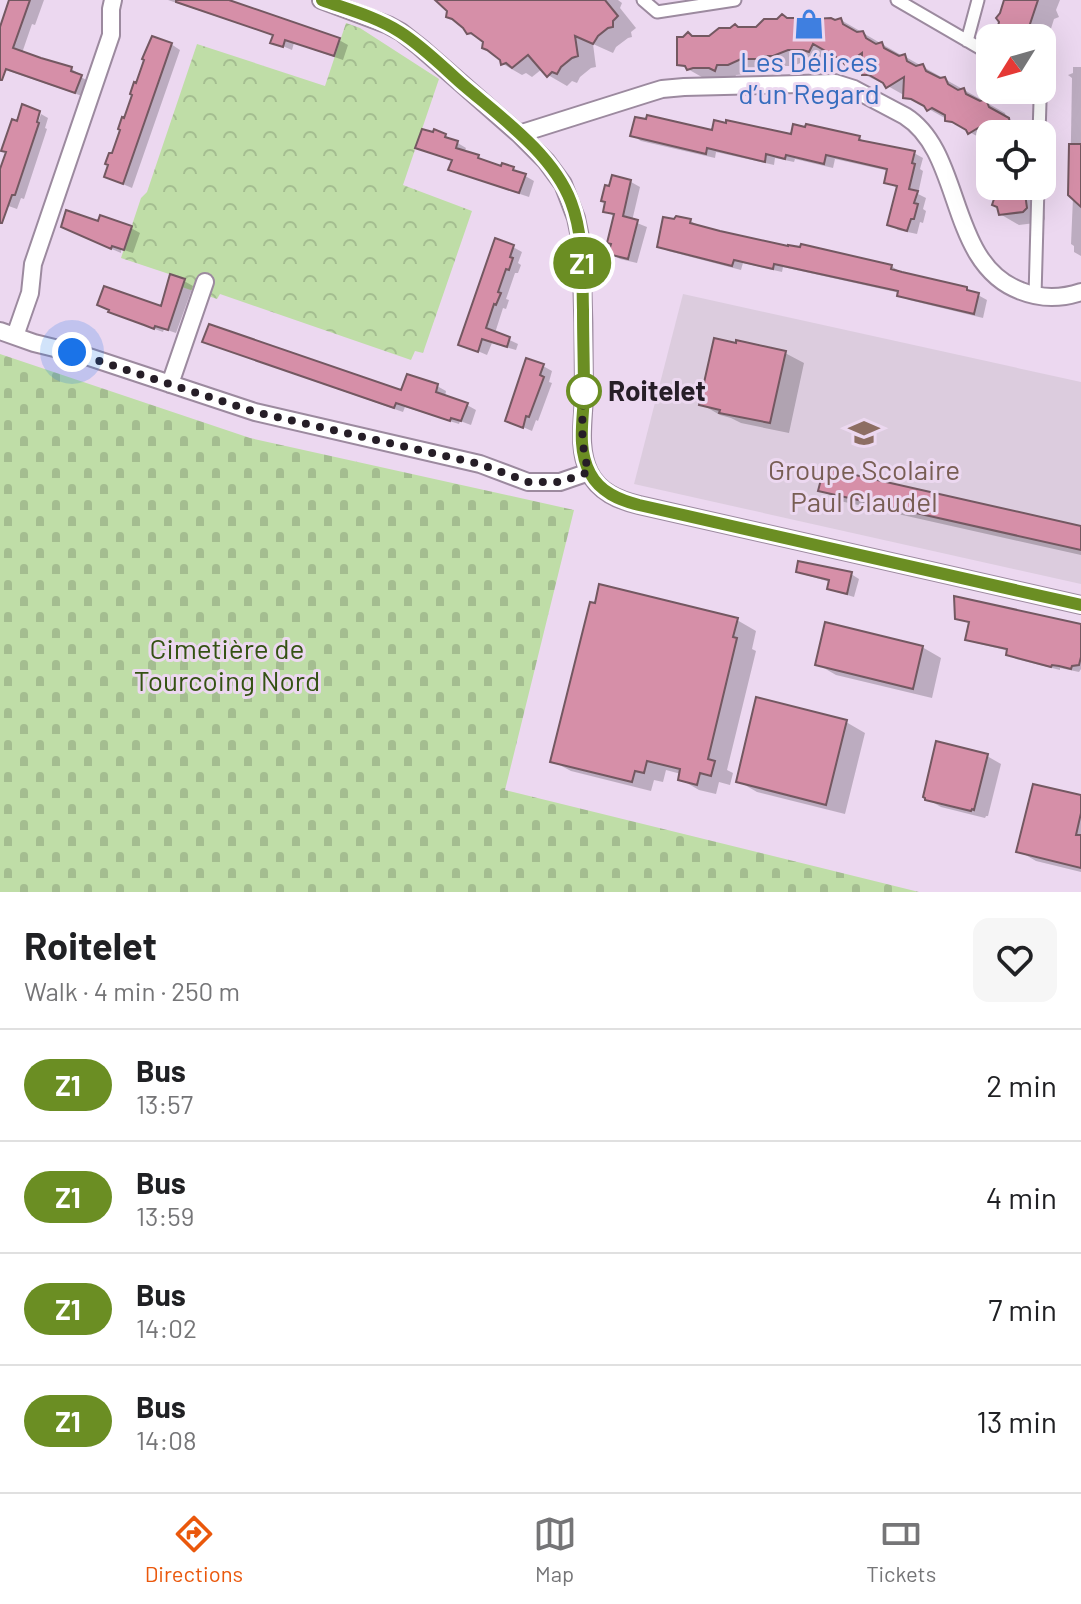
<!DOCTYPE html>
<html lang="en">
<head>
<meta charset="utf-8">
<style>
  body { margin:0; font-family:Barlow,sans-serif; background:#f6f6f6; color:#202124; height:100vh; display:flex; flex-direction:column; font-size:30px; white-space:nowrap }
  * { box-sizing:border-box; margin:0 }
  p { font-size:26px; color:#757577 }
  .icon { flex:none; width:44px; height:44px; fill:none; stroke:currentColor; stroke-width:2; stroke-linecap:round; stroke-linejoin:round }
  .map { position:relative; height:892px; overflow:hidden }
  .sheet { display:flex; flex-direction:column; background:#fff; flex:1 }
  .sheet>* { flex:none }
  .badge { padding:0 16px; border-radius:26px; font-size:28px; line-height:52px }
  .needle { width:52px; rotate:233deg }
  .fabs { position:absolute; left:976px; top:24px; display:grid; gap:16px }
  .fabs a { display:grid; place-items:center; width:80px; height:80px; border-radius:16px; background:#fff; box-shadow:0 8px 32px #0002; font-size:40px }
  .you { position:absolute; width:40px; height:40px; margin:-20px; border:6px solid #fff; border-radius:50%; background:#1a73e8; box-shadow:0 0 0 12px #1a73e833 }
  .map>.badge { position:absolute; translate:-50% -50%; box-shadow:0 0 0 4px #fff }
  .round { display:grid; place-items:center; flex:none; width:84px; height:84px; border-radius:16px; background:#f6f6f6 }
  .summary { display:flex; align-items:center; justify-content:space-between; height:136px; padding:0 24px }
  h1 { font-size:38px; font-weight:700; line-height:60px }
  ul { padding:0; list-style:none }
  li { display:flex; align-items:center; gap:24px; height:112px; padding:0 24px; border-top:2px solid #e0e0e0 }
  li div { flex:1 }
  li b { display:block; font-size:30px }
  li em { font-style:normal }
  li .badge { min-width:88px; font-weight:700; text-align:center }
  .tab-bar { display:flex; justify-content:space-around; align-items:center; height:112px; border-top:2px solid #e0e0e0; background:#fff; font-size:22px; color:#757577 }
  .tab-bar a { display:grid; justify-items:center; gap:4px }
  .tab-bar .selected { color:#ea580c }
  .map>svg:first-child { display:block }
  .education { fill:#dcccde }
  .cemetery { fill:url(#cemetery-stones) }
  .park { fill:url(#park-crowns) }
  .shadow { fill:#0003 }
  .building { fill:#d68fa8; stroke:#735861; stroke-width:2 }
  .lines { fill:none; stroke-linecap:round; stroke-linejoin:round }
  .pedestrian-casing { stroke:#9c8a9f; stroke-width:15 }
  .minor-casing { stroke:#9c8a9f; stroke-width:20 }
  .pedestrian { stroke:#fff; stroke-width:11 }
  .minor { stroke:#fff; stroke-width:16 }
  .line-casing { stroke:#fff; stroke-width:18 }
  .line { stroke:#6b8e23; stroke-width:12 }
  .walk { stroke:#261e27; stroke-width:8; stroke-dasharray:0 14.4 }
  .stop-dot { fill:#fff; stroke:#6b8e23; stroke-width:4 }
  .labels { text-anchor:middle; stroke-width:6; stroke-linejoin:round; paint-order:stroke }
  .shop-label { font-size:28px; fill:#366cbe; stroke:#ecd8f0 }
  .stop-label { font-size:28px; font-weight:bold; fill:#261e27; stroke:#ecd8f0; text-anchor:start }
  .education-label { font-size:28px; fill:#785e54; stroke:#ecd8f0 }
  .park-label { font-size:28px; fill:#345213; stroke:#ecd8f0 }
</style>
</head>
<body>
<div class="map">
<svg width="1081" height="892" viewBox="0 0 1081 892">
  <defs>
    <pattern id="cemetery-stones" width="16" height="16" patternUnits="userSpaceOnUse" patternTransform="scale(2)"><rect width="16" height="16" fill="#bfdda7"/><path d="M2 7V4a2 2 0 0 1 4 0v3zM10 15v-3a2 2 0 0 1 4 0v3z" fill="#a4bd90"/></pattern>
    <pattern id="park-crowns" width="20" height="18" patternUnits="userSpaceOnUse" patternTransform="scale(2)"><rect width="20" height="18" fill="#bfdda7"/><path d="M2 6a3 3 0 1 1 6 0M12 15a3 3 0 1 1 6 0" fill="none" stroke="#a4bd90"/></pattern>
  </defs>
  <rect width="100%" height="100%" fill="#ecd8f0"/>
  <!-- education -->
  <path class="education" d="M 683,294 L 1081,382 L 1081,584 L 634,484 Z"/>
  <!-- cemetery -->
  <path class="cemetery" d="M 0,354 L 250,438 L 574,510 L 505,790 L 919,892 L 0,892 Z"/>
  <!-- park -->
  <path class="park" d="M 346,23 L 360,28 L 439,79 L 403,185 L 472,211 L 423,353 L 415,351 L 411,360 L 220,294 L 217,299 L 182,287 L 184,279 L 121,258 L 141,198 L 147,192 L 197,44 L 325,86 Z"/>
  <!-- shadow -->
  <path class="shadow" d="M 11,0 L 44,0 L 35,25 L 32,24 L 22,53 L 71,69 L 80,74 L 79,76 L 90,82 L 85,97 L 0,68 L 0,34 Z
    M 168,0 L 223,0 L 339,40 L 348,45 L 343,60 L 294,43 L 292,50 L 273,42 L 275,36 Z
    M 448,0 L 618,0 L 622,3 L 620,8 L 636,28 L 631,32 L 632,37 L 628,38 L 616,47 L 613,53 L 593,44 L 596,67 L 591,68 L 580,77 L 577,83 L 572,81 L 567,86 L 548,75 L 542,69 L 532,77 L 526,73 L 522,75 L 503,64 L 501,59 L 485,42 L 468,33 Z
    M 1007,0 L 1060,0 L 1056,10 L 1059,17 L 1054,19 L 1049,35 L 1050,40 L 1045,43 L 1043,48 L 1042,38 L 1016,38 L 1000,29 Z
    M 809,16 L 817,21 L 841,20 L 860,31 L 860,34 L 863,33 L 901,55 L 902,57 L 904,56 L 1005,113 L 1007,120 L 1028,131 L 1028,134 L 990,134 L 990,176 L 987,161 L 983,158 L 984,153 L 982,139 L 886,85 L 865,75 L 846,64 L 833,53 L 828,61 L 824,59 L 808,60 L 793,66 L 784,66 L 781,70 L 777,69 L 761,69 L 747,74 L 736,75 L 734,80 L 730,78 L 713,78 L 707,80 L 679,64 L 694,38 L 709,38 L 740,29 L 757,29 L 788,20 L 804,20 Z
    M 171,44 L 180,50 L 132,188 L 106,177 L 125,120 Z
    M 1073,67 L 1081,67 L 1081,256 L 1074,252 L 1074,246 L 1071,244 L 1073,197 L 1070,194 L 1072,78 L 1068,75 L 1073,73 Z
    M 41,114 L 48,118 L 45,128 L 47,129 L 24,199 L 21,198 L 17,209 L 0,203 L 0,175 L 35,132 Z
    M 435,132 L 446,136 L 466,148 L 464,153 L 478,157 L 487,163 L 513,169 L 534,181 L 529,197 L 460,174 L 453,161 L 427,152 L 418,147 L 435,135 Z
    M 714,132 L 859,138 L 868,144 L 914,153 L 923,158 L 920,169 L 923,171 L 918,194 L 926,198 L 923,209 L 926,211 L 923,223 L 920,222 L 917,234 L 898,230 L 889,224 L 898,188 L 886,182 L 889,171 L 835,159 L 833,168 L 795,159 L 794,162 L 775,158 L 774,165 L 716,152 L 715,158 L 641,141 L 632,135 Z
    M 613,177 L 631,182 L 640,187 L 632,221 L 647,227 L 637,263 L 620,259 L 610,253 L 614,216 L 605,211 Z
    M 1042,184 L 1045,186 L 1042,191 L 1045,219 L 1043,222 L 1019,225 L 1000,214 L 994,186 L 1042,186 Z
    M 677,218 L 690,221 L 700,226 L 789,249 L 891,266 L 901,272 L 967,289 L 987,300 L 983,318 L 909,300 L 900,295 L 900,293 L 783,267 L 782,272 L 743,263 L 741,270 L 668,251 L 659,246 Z
    M 99,224 L 131,228 L 140,233 L 133,253 L 121,249 L 121,253 L 72,232 Z
    M 513,247 L 522,252 L 518,263 L 521,265 L 518,273 L 515,273 L 506,299 L 509,300 L 506,309 L 503,308 L 495,333 L 518,344 L 516,350 L 492,343 L 487,355 L 461,344 Z
    M 184,281 L 193,286 L 176,333 L 164,329 L 163,332 L 119,316 L 110,311 L 162,308 Z
    M 205,341 L 402,393 L 408,376 L 437,386 L 446,391 L 445,397 L 467,405 L 476,410 L 471,425 L 460,421 L 459,424 L 405,407 L 403,412 L 214,346 Z
    M 785,353 L 804,363 L 789,433 L 741,423 L 731,418 L 720,415 L 701,404 Z
    M 543,366 L 552,371 L 549,382 L 552,383 L 538,421 L 536,420 L 532,431 L 507,420 Z
    M 821,490 L 1081,528 L 1081,555 L 840,501 Z
    M 798,571 L 851,574 L 859,579 L 854,597 L 837,592 L 829,588 L 830,582 L 806,575 Z
    M 957,618 L 1081,626 L 1081,669 L 1079,672 L 1060,668 L 1060,670 L 1016,659 L 1008,654 L 1009,651 L 976,643 L 968,639 L 971,624 Z
    M 737,620 L 756,631 L 752,649 L 756,651 L 727,770 L 733,773 L 730,785 L 719,782 L 716,794 L 699,790 L 680,779 L 681,774 L 666,770 L 663,782 L 654,780 L 651,791 L 571,771 L 552,761 Z
    M 922,647 L 941,658 L 932,698 L 836,675 L 817,664 Z
    M 846,722 L 865,733 L 845,814 L 757,792 L 738,781 Z
    M 987,756 L 1001,764 L 988,816 L 986,816 L 985,818 L 941,807 L 927,799 Z
    M 1081,797 L 1081,872 L 1036,861 L 1019,851 Z"/>
  <!-- building -->
  <path class="building" d="M 9,0 L 30,0 L 13,48 L 41,58 L 72,67 L 71,71 L 82,75 L 75,93 L 6,69 L 2,80 L 0,80 L 0,27 Z
    M 176,0 L 229,0 L 340,38 L 334,56 L 285,40 L 283,47 L 270,43 L 273,35 L 176,2 Z
    M 435,0 L 605,0 L 618,16 L 613,21 L 613,27 L 608,28 L 598,36 L 593,44 L 575,36 L 578,56 L 572,58 L 561,67 L 557,74 L 552,72 L 547,77 L 528,55 L 512,68 L 506,63 L 501,65 L 500,60 L 487,50 L 482,48 L 483,42 L 471,33 L 467,34 L 463,28 L 452,19 L 446,17 L 447,11 Z
    M 1004,0 L 1038,0 L 1030,24 L 1032,30 L 1026,32 L 1024,38 L 997,30 L 999,22 L 996,18 L 1000,13 Z
    M 782,14 L 787,18 L 804,18 L 808,14 L 813,19 L 831,18 L 835,20 L 841,18 L 843,24 L 857,32 L 863,31 L 866,38 L 876,44 L 882,42 L 884,48 L 899,56 L 905,54 L 907,61 L 916,66 L 923,64 L 926,71 L 940,78 L 945,77 L 948,84 L 958,90 L 964,88 L 966,94 L 980,101 L 986,99 L 989,107 L 1009,118 L 1010,124 L 1021,134 L 979,134 L 978,128 L 968,134 L 966,130 L 952,122 L 945,121 L 945,115 L 932,108 L 927,111 L 924,106 L 911,99 L 903,98 L 904,77 L 886,88 L 883,83 L 869,75 L 862,75 L 862,53 L 845,65 L 841,60 L 813,44 L 809,52 L 803,50 L 788,50 L 773,56 L 764,56 L 761,61 L 756,59 L 741,59 L 728,65 L 717,65 L 715,71 L 709,68 L 693,68 L 687,70 L 685,66 L 677,65 L 677,37 L 683,37 L 688,32 L 692,36 L 709,36 L 719,28 L 730,28 L 735,24 L 738,27 L 756,27 L 764,19 L 777,19 Z
    M 152,36 L 172,43 L 123,184 L 104,177 L 108,165 L 105,164 L 109,153 L 112,153 L 120,130 L 118,129 L 122,117 L 124,118 L 132,95 L 130,94 L 134,82 L 136,83 L 144,60 L 142,59 Z
    M 22,104 L 40,111 L 37,122 L 39,123 L 15,195 L 12,195 L 2,223 L 0,223 L 0,169 L 6,152 L 1,151 L 12,119 L 17,121 Z
    M 647,115 L 712,130 L 714,120 L 726,123 L 726,120 L 791,134 L 793,124 L 805,127 L 806,124 L 860,136 L 859,140 L 915,151 L 912,163 L 915,164 L 909,189 L 918,191 L 914,203 L 918,204 L 914,219 L 911,219 L 907,231 L 887,225 L 897,186 L 884,183 L 887,169 L 826,155 L 824,164 L 786,155 L 785,159 L 766,154 L 765,162 L 707,148 L 706,154 L 630,136 L 635,117 L 646,119 Z
    M 422,129 L 433,132 L 434,129 L 446,134 L 445,137 L 458,141 L 456,148 L 479,155 L 478,158 L 501,166 L 502,163 L 514,167 L 513,170 L 526,174 L 519,193 L 448,170 L 452,160 L 415,148 Z
    M 1069,144 L 1081,144 L 1081,207 L 1068,195 Z
    M 612,175 L 631,180 L 623,216 L 638,220 L 628,259 L 608,254 L 611,244 L 607,243 L 614,214 L 603,212 L 605,202 L 601,201 L 605,185 L 609,186 Z
    M 992,186 L 1024,186 L 1027,208 L 1023,212 L 999,215 L 997,207 L 992,205 L 994,199 Z
    M 66,210 L 98,221 L 100,215 L 132,226 L 124,250 L 112,246 L 111,249 L 61,227 Z
    M 676,216 L 691,219 L 690,223 L 720,231 L 788,246 L 788,245 L 800,247 L 801,244 L 892,265 L 891,269 L 902,272 L 967,287 L 967,290 L 979,293 L 974,314 L 897,296 L 898,291 L 774,264 L 773,269 L 734,260 L 732,266 L 657,247 L 663,217 L 674,219 Z
    M 495,238 L 514,245 L 510,257 L 513,258 L 509,270 L 506,269 L 498,292 L 501,293 L 496,305 L 494,304 L 486,328 L 510,337 L 507,347 L 482,339 L 478,352 L 458,345 Z
    M 170,274 L 185,279 L 168,330 L 155,326 L 154,329 L 144,325 L 108,312 L 109,310 L 97,305 L 104,286 L 161,306 Z
    M 209,324 L 401,390 L 407,374 L 438,384 L 436,392 L 468,403 L 461,421 L 451,418 L 450,421 L 396,403 L 394,408 L 202,342 Z
    M 714,338 L 736,343 L 736,340 L 786,351 L 770,423 L 719,413 L 720,410 L 699,405 Z
    M 526,358 L 544,364 L 540,375 L 544,377 L 529,417 L 526,416 L 523,428 L 505,421 Z
    M 824,468 L 1081,526 L 1081,550 L 818,491 Z
    M 798,561 L 852,572 L 847,594 L 827,589 L 829,580 L 796,572 Z
    M 599,584 L 738,618 L 733,637 L 737,638 L 708,759 L 715,761 L 711,776 L 700,773 L 697,785 L 678,780 L 680,769 L 647,761 L 644,773 L 635,771 L 632,782 L 550,762 L 590,602 L 595,603 Z
    M 954,596 L 1081,624 L 1081,657 L 1079,665 L 1072,666 L 1071,669 L 1059,666 L 1052,665 L 1051,667 L 1006,655 L 1007,649 L 965,640 L 969,622 L 955,619 Z
    M 825,622 L 923,646 L 913,689 L 815,665 Z
    M 756,697 L 847,720 L 826,805 L 736,782 Z
    M 936,741 L 988,754 L 974,810 L 972,809 L 971,811 L 925,800 L 925,798 L 923,797 Z
    M 1033,784 L 1081,795 L 1081,813 L 1076,835 L 1081,835 L 1081,868 L 1016,852 Z"/>
  <g class="lines">
    <!-- pedestrian casing -->
    <g class="pedestrian-casing">
      <path id="pedestrian" d="M 643,0 L 657,12 L 735,0
        M 897,0 L 990,54
        M 967,41 L 978,0
        M 1038,90 L 1040,102 L 1039,134
        M 1035,296 L 1038,186"/>
    </g>
    <!-- minor casing -->
    <g class="minor-casing">
      <path id="minor" d="M 321,0 L 388,25 L 401,32 L 420,47 L 519,134 L 546,161 L 563,184 L 576,218 L 581,242 C 583,292 584,342 584,391 C 584,418 577,447 589,472 C 599,492 618,500 639,505 L 1081,605
        M 519,134 L 649,93 L 662,89 L 684,87 L 835,83 L 854,89 L 905,116 C 964,153 947,264 1021,291 C 1041,299 1060,299 1081,292
        M 0,331 L 34,343 L 83,355 L 255,412 L 480,464 L 528,482 L 560,482 L 589,472
        M 15,336 L 30,293 L 33,264 L 111,35 L 111,9 L 113,0
        M 170,384 L 205,282"/>
    </g>
    <!-- pedestrian -->
    <use href="#pedestrian" class="pedestrian"/>
    <!-- minor -->
    <use href="#minor" class="minor"/>
  </g>
  <g class="lines">
    <!-- line casing -->
    <g class="line-casing">
      <path id="line" d="M 322,0 C 347,9 377,17 400,32 C 422,46 442,66 461,83 C 499,116 553,154 571,202 C 584,236 582,274 583,310 C 583,338 584,367 584,395 C 583,421 577,449 590,473 C 600,492 619,500 639,505 L 1081,605"/>
    </g>
    <!-- line -->
    <use href="#line" class="line"/>
    <!-- walk -->
    <path class="walk" d="M 72,352 L 255,412 L 480,464 L 528,482 L 560,482 L 589,472 C 580,445 582,419 584,391"/>
  </g>
  <!-- icons -->
  <defs>
    <g id="shop-bare" transform="scale(2.4)"><path d="M-5-2.5h2.3a2.7 3.5 0 0 1 5.4 0H5L5.5 6h-11ZM-1.5-2.5h3a1.5 2.3 0 0 0-3 0Z" fill="#3f7fe0" stroke="#ecd8f0" stroke-width="2.5" paint-order="stroke"/></g>
    <g id="school-bare" transform="scale(2.4)"><path d="M0-5L7-2L0 1L-7-2ZM-4 1L0 2.5L4 1V4Q0 6-4 4Z" fill="#8d6e63" stroke="#ecd8f0" stroke-width="2.5" paint-order="stroke"/></g>
  </defs>
  <g fill-rule="evenodd">
    <use href="#shop-bare" x="809" y="24"/>
    <use href="#school-bare" x="864" y="433"/>
  </g>
  <!-- markers -->
  <circle class="stop-dot" cx="584" cy="391" r="16"/>
  <g class="labels">
    <!-- shop labels -->
    <g class="shop-label">
      <text x="809" y="72">Les Délices<tspan x="809" dy="32">d’un Regard</tspan></text>
    </g>
    <!-- stop labels -->
    <g class="stop-label">
      <text x="608" y="401">Roitelet</text>
    </g>
    <!-- education labels -->
    <g class="education-label">
      <text x="864" y="480">Groupe Scolaire<tspan x="864" dy="32">Paul Claudel</tspan></text>
    </g>
    <!-- park labels -->
    <g class="park-label">
      <text x="227" y="659">Cimetière de<tspan x="227" dy="32">Tourcoing Nord</tspan></text>
    </g>
  </g>
</svg>
<div class="fabs">
<a><svg class="needle" viewBox="-14 -14 28 28"><path d="M0-13l5 13h-10z" fill="#e53935"/><path d="M0 13l5-13h-10z" fill="#757577"/></svg></a>
<a><svg class="icon" aria-label="locate" viewBox="0 0 24 24"><circle cx="12" cy="12" r="6"/><path d="M12 2v4M12 18v4M2 12h4M18 12h4"/></svg></a>
</div>
<div class="you" style="left:72px;top:352px"></div>
<b class="badge" style="left:582px;top:263px;background:#6b8e23;color:#fff">Z1</b>
</div>
<section class="sheet">
<div class="summary"><div><h1>Roitelet</h1><p>Walk · 4 min · 250 m</p></div><a class="round"><svg class="icon" aria-label="heart" viewBox="0 0 24 24"><path d="M12 20l-8-8c-3-5 5-10 8-4 3-6 11-1 8 4z"/></svg></a></div>
<ul>
<li><span class="badge" style="background:#6b8e23;color:#fff">Z1</span><div><b>Bus</b><p>13:57</p></div><em>2 min</em></li>
<li><span class="badge" style="background:#6b8e23;color:#fff">Z1</span><div><b>Bus</b><p>13:59</p></div><em>4 min</em></li>
<li><span class="badge" style="background:#6b8e23;color:#fff">Z1</span><div><b>Bus</b><p>14:02</p></div><em>7 min</em></li>
<li><span class="badge" style="background:#6b8e23;color:#fff">Z1</span><div><b>Bus</b><p>14:08</p></div><em>13 min</em></li>
</ul>
</section>
<nav class="tab-bar">
<a class="selected"><svg class="icon" aria-label="directions" viewBox="0 0 24 24"><path d="M12 3l9 9-9 9-9-9zM9 14v-3h6M13 9l2 2-2 2"/></svg>Directions</a>
<a><svg class="icon" aria-label="map" viewBox="0 0 24 24"><path d="M3 6l6-2 6 2 6-2v14l-6 2-6-2-6 2zM9 4v14M15 6v14"/></svg>Map</a>
<a><svg class="icon" aria-label="tickets" viewBox="0 0 24 24"><path d="M3 7h18v10H3zM15 7v10"/></svg>Tickets</a>
</nav>
</body>
</html>
